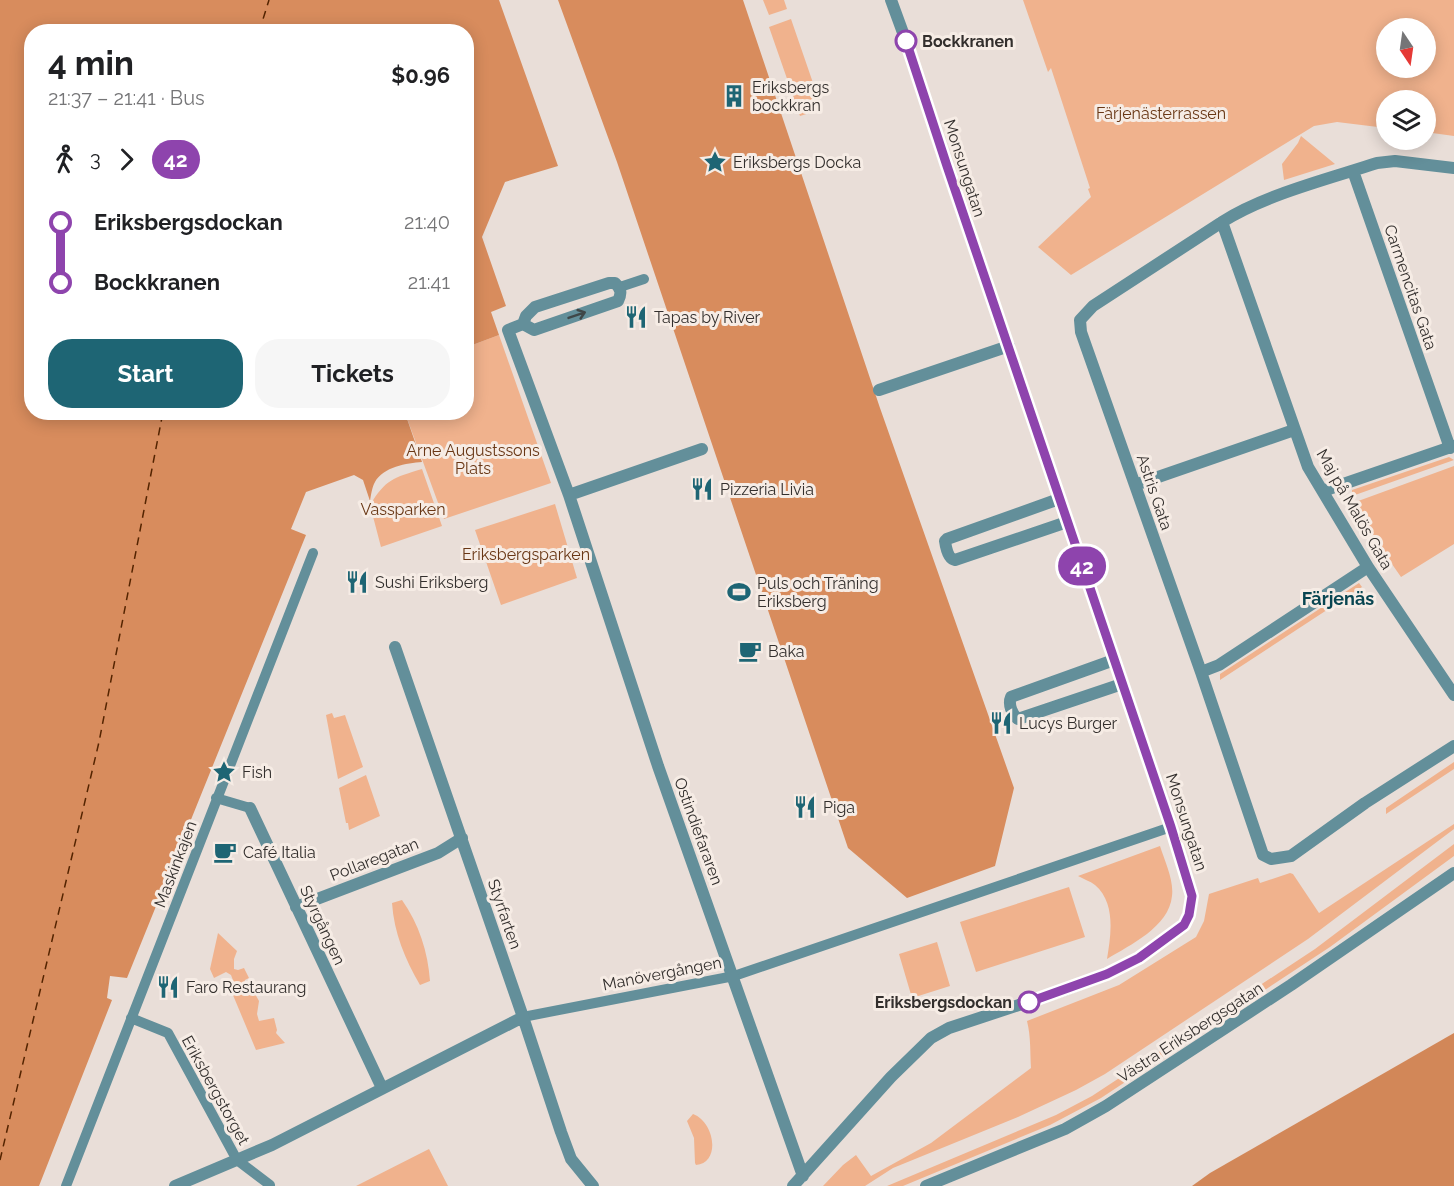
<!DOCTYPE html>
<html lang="en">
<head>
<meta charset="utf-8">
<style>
  body { margin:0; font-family:Raleway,sans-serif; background:#f6f6f6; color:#202124; height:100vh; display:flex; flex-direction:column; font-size:22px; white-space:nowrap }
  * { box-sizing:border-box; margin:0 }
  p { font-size:20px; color:#757577 }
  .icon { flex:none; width:33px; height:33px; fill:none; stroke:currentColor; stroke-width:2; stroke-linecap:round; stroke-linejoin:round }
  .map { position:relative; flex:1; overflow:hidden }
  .details { position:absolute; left:24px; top:24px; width:450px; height:396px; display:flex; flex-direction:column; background:#fff; border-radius:24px; box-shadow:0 3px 15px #0003 }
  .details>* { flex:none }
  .badge { padding:0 12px; border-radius:20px; font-size:21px; line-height:39px }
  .needle { width:39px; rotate:167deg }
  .controls { position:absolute; left:1376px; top:18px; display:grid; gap:12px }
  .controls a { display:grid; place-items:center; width:60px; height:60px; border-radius:50%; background:#fff; box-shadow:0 3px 15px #0003; font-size:30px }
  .map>.badge { position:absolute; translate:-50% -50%; box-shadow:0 0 0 3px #fff }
  .legs { display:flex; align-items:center; gap:9px; height:66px; padding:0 24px; font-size:20px }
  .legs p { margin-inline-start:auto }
  .headline { display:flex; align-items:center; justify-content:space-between; height:102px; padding:0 24px }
  h1 { font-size:33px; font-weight:700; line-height:45px }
  .cta { display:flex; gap:12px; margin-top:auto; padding:12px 24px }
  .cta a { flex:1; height:69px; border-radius:24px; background:#1e6574; color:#fff; font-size:24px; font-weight:700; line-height:69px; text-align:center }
  .cta a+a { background:#f6f6f6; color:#202124 }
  ul { padding:0 24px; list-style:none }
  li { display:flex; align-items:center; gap:21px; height:60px; font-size:22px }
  li i { display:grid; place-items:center; width:9px; height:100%; margin:0 8px; background:currentColor }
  li i::after { content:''; width:15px; height:15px; margin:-8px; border:4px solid; border-radius:50%; background:#fff }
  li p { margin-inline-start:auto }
  li:first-child i { background:linear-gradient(#0000 50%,currentColor 0) }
  li:last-child i { background:linear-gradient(currentColor 50%,#0000 0) }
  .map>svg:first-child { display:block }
  .green { fill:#f0b28d; fill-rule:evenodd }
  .forest { fill:#d28758 }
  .water { fill:#d88c5d }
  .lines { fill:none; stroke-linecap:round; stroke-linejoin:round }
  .ferry { stroke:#542400; stroke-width:1.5; stroke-dasharray:8 6; stroke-linecap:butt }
  .pedestrian { stroke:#638f9a; stroke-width:10 }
  .minor { stroke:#638f9a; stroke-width:12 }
  .oneway { stroke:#3f4748 }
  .line-1-casing { stroke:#fff; stroke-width:14 }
  .line-1 { stroke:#8e44ad; stroke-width:9 }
  .stop-1-dot { fill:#fff; stroke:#8e44ad; stroke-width:3 }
  .labels { text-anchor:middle; stroke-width:6; stroke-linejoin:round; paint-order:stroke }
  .stop-label { font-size:16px; font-weight:bold; fill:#332f2d; stroke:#f6ece5; text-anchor:start }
  .poi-label { font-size:16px; fill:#332f2d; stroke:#f6ece5; text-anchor:start }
  .park-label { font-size:16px; fill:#693715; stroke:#f6ece5 }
  .street-label { font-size:16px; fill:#332f2d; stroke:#f6ece5 }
  .neighbourhood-label { font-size:18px; font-weight:bold; fill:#084551; stroke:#f6ece5 }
</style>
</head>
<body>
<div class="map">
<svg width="1454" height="1186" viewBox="0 0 1454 1186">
  <rect width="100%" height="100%" fill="#e9ded8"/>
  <!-- green -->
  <path class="green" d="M 763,0 L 784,0 L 787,9 L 769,15 Z
    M 1023,0 L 1454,0 L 1454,136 L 1425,132 L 1425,100 L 1386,100 L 1386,128 L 1337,122 L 1314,126 L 1071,275 L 1038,247 L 1091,197 L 1088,189 L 1090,188 L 1051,68 L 1048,72 ZM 1386,28 L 1425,28 L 1425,68 L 1386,68 Z
    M 791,19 L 822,109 L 800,116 L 769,27 Z
    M 1301,136 L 1335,164 L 1284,180 L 1282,164 L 1298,143 Z
    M 499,335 L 551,483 L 444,519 L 405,413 L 466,412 L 467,347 Z
    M 1449,457 L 1454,460 L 1355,495 L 1352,493 L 1352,490 Z
    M 1454,466 L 1454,544 L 1401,577 L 1350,504 Z
    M 422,469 L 442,526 L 381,547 L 370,505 C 386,479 393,478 422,469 Z
    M 555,504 L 577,578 L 501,605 L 475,530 Z
    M 1359,583 L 1362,587 L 1220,680 L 1220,674 Z
    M 332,713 L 334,718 L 345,715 L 363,767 L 338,779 L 326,715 Z
    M 1454,762 L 1454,769 L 1386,814 L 1386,808 Z
    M 366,775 L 380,816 L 349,830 L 348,823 L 346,823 L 339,788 Z
    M 1454,824 L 1454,829 L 1308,939 L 1105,1074 L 1076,1090 L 1018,1117 L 893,1168 L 865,1186 L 823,1186 L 843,1165 L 856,1155 L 871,1176 L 931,1143 L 1031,1068 C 1030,1052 1031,1037 1027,1021 L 1119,985 L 1196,937 L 1204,921 L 1209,894 L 1258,878 L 1260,883 L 1290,873 L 1293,874 L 1319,913 Z
    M 1454,844 L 1454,856 L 1330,947 L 1101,1098 L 1050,1125 L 903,1186 L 887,1186 L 1056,1115 L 1092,1096 L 1315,949 Z
    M 1160,846 C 1165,862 1174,880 1172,896 C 1169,927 1130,945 1107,959 C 1111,935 1116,903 1095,885 C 1090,881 1083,879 1078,876 Z
    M 1069,887 L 1085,937 L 976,972 L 960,922 Z
    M 402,900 C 419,924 428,952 430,981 L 420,985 C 405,959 394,933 392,903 Z
    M 218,933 L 237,951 L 234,959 L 234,969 L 238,970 L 244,968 L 249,978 L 245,980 L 243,986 L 247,996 L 254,992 L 259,1001 L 257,1014 L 259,1021 L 274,1018 L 277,1030 L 276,1033 L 285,1043 L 256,1050 L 230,988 L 234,983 L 231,975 L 226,972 L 214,978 L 210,969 Z
    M 937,942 L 950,986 L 912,998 L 899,954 Z
    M 693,1114 C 715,1122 721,1163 696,1165 L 695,1163 L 694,1138 L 687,1121 Z
    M 429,1149 L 448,1186 L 356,1186 Z"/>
  <!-- forest -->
  <path class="forest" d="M 1454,1033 L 1454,1186 L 1192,1186 L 1210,1173 Z"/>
  <!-- water -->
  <path class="water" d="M 0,0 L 499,0 L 558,166 L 505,182 L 482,237 L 506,306 L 491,312 L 499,335 L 467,347 L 466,32 L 32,32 L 32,412 L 405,413 L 422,462 C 407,463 383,467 375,482 C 372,487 371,495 370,501 L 363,480 L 354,475 L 306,492 L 291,529 L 306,535 L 127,978 L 110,976 L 107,998 L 112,1000 L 39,1186 L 0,1186 Z
    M 558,0 L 743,0 L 880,408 L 1014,788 L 995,866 L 907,898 L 848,848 L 617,162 Z"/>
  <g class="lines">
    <!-- ferry -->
    <path class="ferry" d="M 259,32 L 269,0
      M 0,1160 L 99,742 L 163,412"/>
    <!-- pedestrian -->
    <path class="pedestrian" d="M 620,287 L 644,279
      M 216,798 L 250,808
      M 523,1017 L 734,976 L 1171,827
      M 131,1018 L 168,1033 L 237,1160 L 270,1185
      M 66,1186 L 313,553"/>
    <!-- minor -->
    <path class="minor" d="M 1454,168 L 1395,161 L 1377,163 C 1328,179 1264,195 1222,222 L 1093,306 L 1080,320 L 1081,332 L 1201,672 L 1263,855 L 1271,859 L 1291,856 L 1365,803 L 1454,746
      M 1353,171 L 1450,448
      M 1222,222 L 1308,467 L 1368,567 L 1454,695
      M 523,324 L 534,330 L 618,301 C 622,293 621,289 615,283 L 609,283 L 535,307 L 526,316 L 523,324 L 508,330 L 569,495 L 658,766 L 803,1176
      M 879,390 L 1009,346
      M 1135,485 L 1294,430
      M 1323,491 L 1454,446
      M 569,495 L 702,449
      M 1059,499 L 947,539 L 945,541 C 946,548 948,559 955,560 L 1067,522
      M 395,647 L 523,1017 L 561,1132 L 571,1159 L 593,1186
      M 1114,660 L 1011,697 C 1008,704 1012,715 1018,719 L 1122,684
      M 1201,672 L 1219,665 L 1368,567
      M 250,808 L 382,1088
      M 296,907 L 438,853 L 462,838
      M 175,1186 L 272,1145 L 523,1017
      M 793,1186 L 891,1077 L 931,1038 L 949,1028 L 1067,989 L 1107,974 L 1139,958 L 1183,925 L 1189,915 L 1192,896 L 1171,827 L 947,167 L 906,41 L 891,0
      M 926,1186 L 1065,1129 L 1106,1106 L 1291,985 L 1454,873"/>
  </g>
  <!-- one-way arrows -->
  <defs><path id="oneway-shaft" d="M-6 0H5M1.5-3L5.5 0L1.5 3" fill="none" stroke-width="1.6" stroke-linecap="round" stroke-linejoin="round" transform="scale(1.5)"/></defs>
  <use class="oneway" href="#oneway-shaft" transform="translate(577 315) rotate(-19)"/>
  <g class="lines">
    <!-- line-1 casing -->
    <g class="line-1-casing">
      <path id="line-1" d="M 906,41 L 947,166 L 1171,827 L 1192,896 L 1189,915 L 1184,925 L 1139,958 L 1107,974 L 1029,1002"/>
    </g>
    <!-- line-1 -->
    <use href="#line-1" class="line-1"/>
  </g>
  <!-- icons -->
  <defs>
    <g id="building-bare" transform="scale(1.8)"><path d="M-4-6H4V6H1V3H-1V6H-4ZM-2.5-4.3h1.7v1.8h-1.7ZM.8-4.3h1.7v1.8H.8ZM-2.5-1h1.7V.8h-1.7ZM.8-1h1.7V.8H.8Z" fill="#1e6574" stroke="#f6ece5" stroke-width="2.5" paint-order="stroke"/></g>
    <g id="sight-bare" transform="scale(1.8)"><path d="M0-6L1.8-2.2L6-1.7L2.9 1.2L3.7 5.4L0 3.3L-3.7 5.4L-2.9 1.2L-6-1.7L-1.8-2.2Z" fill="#1e6574" stroke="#f6ece5" stroke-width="2.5" paint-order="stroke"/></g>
    <g id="restaurant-bare" transform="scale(1.8)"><path d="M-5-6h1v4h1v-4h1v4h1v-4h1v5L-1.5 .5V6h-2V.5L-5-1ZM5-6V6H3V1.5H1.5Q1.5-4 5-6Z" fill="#1e6574" stroke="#f6ece5" stroke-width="2.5" paint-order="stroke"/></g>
    <g id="stadium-bare" transform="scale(1.8)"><path d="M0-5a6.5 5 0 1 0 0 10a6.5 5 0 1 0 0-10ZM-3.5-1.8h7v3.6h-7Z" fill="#1e6574" stroke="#f6ece5" stroke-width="2.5" paint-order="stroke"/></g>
    <g id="cafe-bare" transform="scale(1.8)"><path d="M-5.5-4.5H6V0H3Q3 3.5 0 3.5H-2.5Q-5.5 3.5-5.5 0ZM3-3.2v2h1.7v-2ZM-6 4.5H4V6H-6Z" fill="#1e6574" stroke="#f6ece5" stroke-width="2.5" paint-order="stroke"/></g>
  </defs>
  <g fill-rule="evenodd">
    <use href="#building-bare" x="734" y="96"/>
    <use href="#sight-bare" x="715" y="162"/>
    <use href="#restaurant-bare" x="636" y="317"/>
    <use href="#restaurant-bare" x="702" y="489"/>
    <use href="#restaurant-bare" x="357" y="582"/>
    <use href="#stadium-bare" x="739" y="592"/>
    <use href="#cafe-bare" x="750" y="651"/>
    <use href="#restaurant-bare" x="1001" y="723"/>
    <use href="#sight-bare" x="224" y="772"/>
    <use href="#restaurant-bare" x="805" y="807"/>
    <use href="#cafe-bare" x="225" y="852"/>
    <use href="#restaurant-bare" x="168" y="987"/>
  </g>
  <!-- markers -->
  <g class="stop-1-dot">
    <circle cx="906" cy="41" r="10"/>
    <circle cx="1029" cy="1002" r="10"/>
  </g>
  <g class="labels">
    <!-- stop labels -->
    <g class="stop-label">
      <text x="922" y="47">Bockkranen</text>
      <text x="1012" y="1008" text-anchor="end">Eriksbergsdockan</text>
    </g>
    <!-- poi labels -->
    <g class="poi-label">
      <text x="752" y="93">Eriksbergs<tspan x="752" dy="18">bockkran</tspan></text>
      <text x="733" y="168">Eriksbergs Docka</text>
      <text x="654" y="323">Tapas by River</text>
      <text x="720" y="495">Pizzeria Livia</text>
      <text x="375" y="588">Sushi Eriksberg</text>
      <text x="757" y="589">Puls och Träning<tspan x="757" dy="18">Eriksberg</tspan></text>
      <text x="768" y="657">Baka</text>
      <text x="1019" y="729">Lucys Burger</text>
      <text x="242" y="778">Fish</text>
      <text x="823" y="813">Piga</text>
      <text x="243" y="858">Café Italia</text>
      <text x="186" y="993">Faro Restaurang</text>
    </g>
    <!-- park labels -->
    <g class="park-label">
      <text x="1161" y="119">Färjenästerrassen</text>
      <text x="473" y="456">Arne Augustssons<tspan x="473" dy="18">Plats</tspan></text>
      <text x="403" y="515">Vassparken</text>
      <text x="526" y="560">Eriksbergsparken</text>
    </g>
    <!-- street labels -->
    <g class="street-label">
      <text transform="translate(965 168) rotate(72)" y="6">Monsungatan</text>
      <text transform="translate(1411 287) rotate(71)" y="6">Carmencitas Gata</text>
      <text transform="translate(1155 492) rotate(71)" y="6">Astris Gata</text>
      <text transform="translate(1355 509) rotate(60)" y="6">Maj på Malös Gata</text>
      <text transform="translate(1187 822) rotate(72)" y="6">Monsungatan</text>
      <text transform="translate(699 831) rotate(70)" y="6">Ostindiefararen</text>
      <text transform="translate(374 859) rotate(-21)" y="6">Pollaregatan</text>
      <text transform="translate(175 864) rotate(-69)" y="6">Maskinkajen</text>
      <text transform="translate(505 914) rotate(71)" y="6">Styrfarten</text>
      <text transform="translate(323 925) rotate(65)" y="6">Styrgången</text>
      <text transform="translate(662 973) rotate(-11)" y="6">Manövergången</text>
      <text transform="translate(1190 1032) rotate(-33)" y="6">Västra Eriksbergsgatan</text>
      <text transform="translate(216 1090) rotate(61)" y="6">Eriksbergstorget</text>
    </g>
    <!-- neighbourhood labels -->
    <g class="neighbourhood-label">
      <text x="1338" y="605">Färjenäs</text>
    </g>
  </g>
</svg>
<div class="controls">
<a><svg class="needle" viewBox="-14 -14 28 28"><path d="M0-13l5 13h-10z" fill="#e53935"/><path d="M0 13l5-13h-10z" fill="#757577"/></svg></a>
<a><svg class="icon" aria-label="layers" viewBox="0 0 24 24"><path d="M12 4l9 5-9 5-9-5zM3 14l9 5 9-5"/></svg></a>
</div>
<b class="badge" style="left:1082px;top:566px;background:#8e44ad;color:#fff">42</b>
<section class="details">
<div class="headline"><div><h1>4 min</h1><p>21:37 – 21:41 · Bus</p></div><b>$0.96</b></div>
<div class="legs"><svg class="icon" aria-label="walk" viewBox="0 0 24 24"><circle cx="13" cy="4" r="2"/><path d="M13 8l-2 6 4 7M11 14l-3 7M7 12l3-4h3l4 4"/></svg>3<svg class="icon" aria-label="forward" viewBox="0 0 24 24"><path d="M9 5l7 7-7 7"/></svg><b class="badge" style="background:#8e44ad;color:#fff">42</b></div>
<ul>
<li><i style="color:#8e44ad"></i><b>Eriksbergsdockan</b><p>21:40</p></li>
<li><i style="color:#8e44ad"></i><b>Bockkranen</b><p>21:41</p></li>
</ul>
<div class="cta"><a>Start</a><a>Tickets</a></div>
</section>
</div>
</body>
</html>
